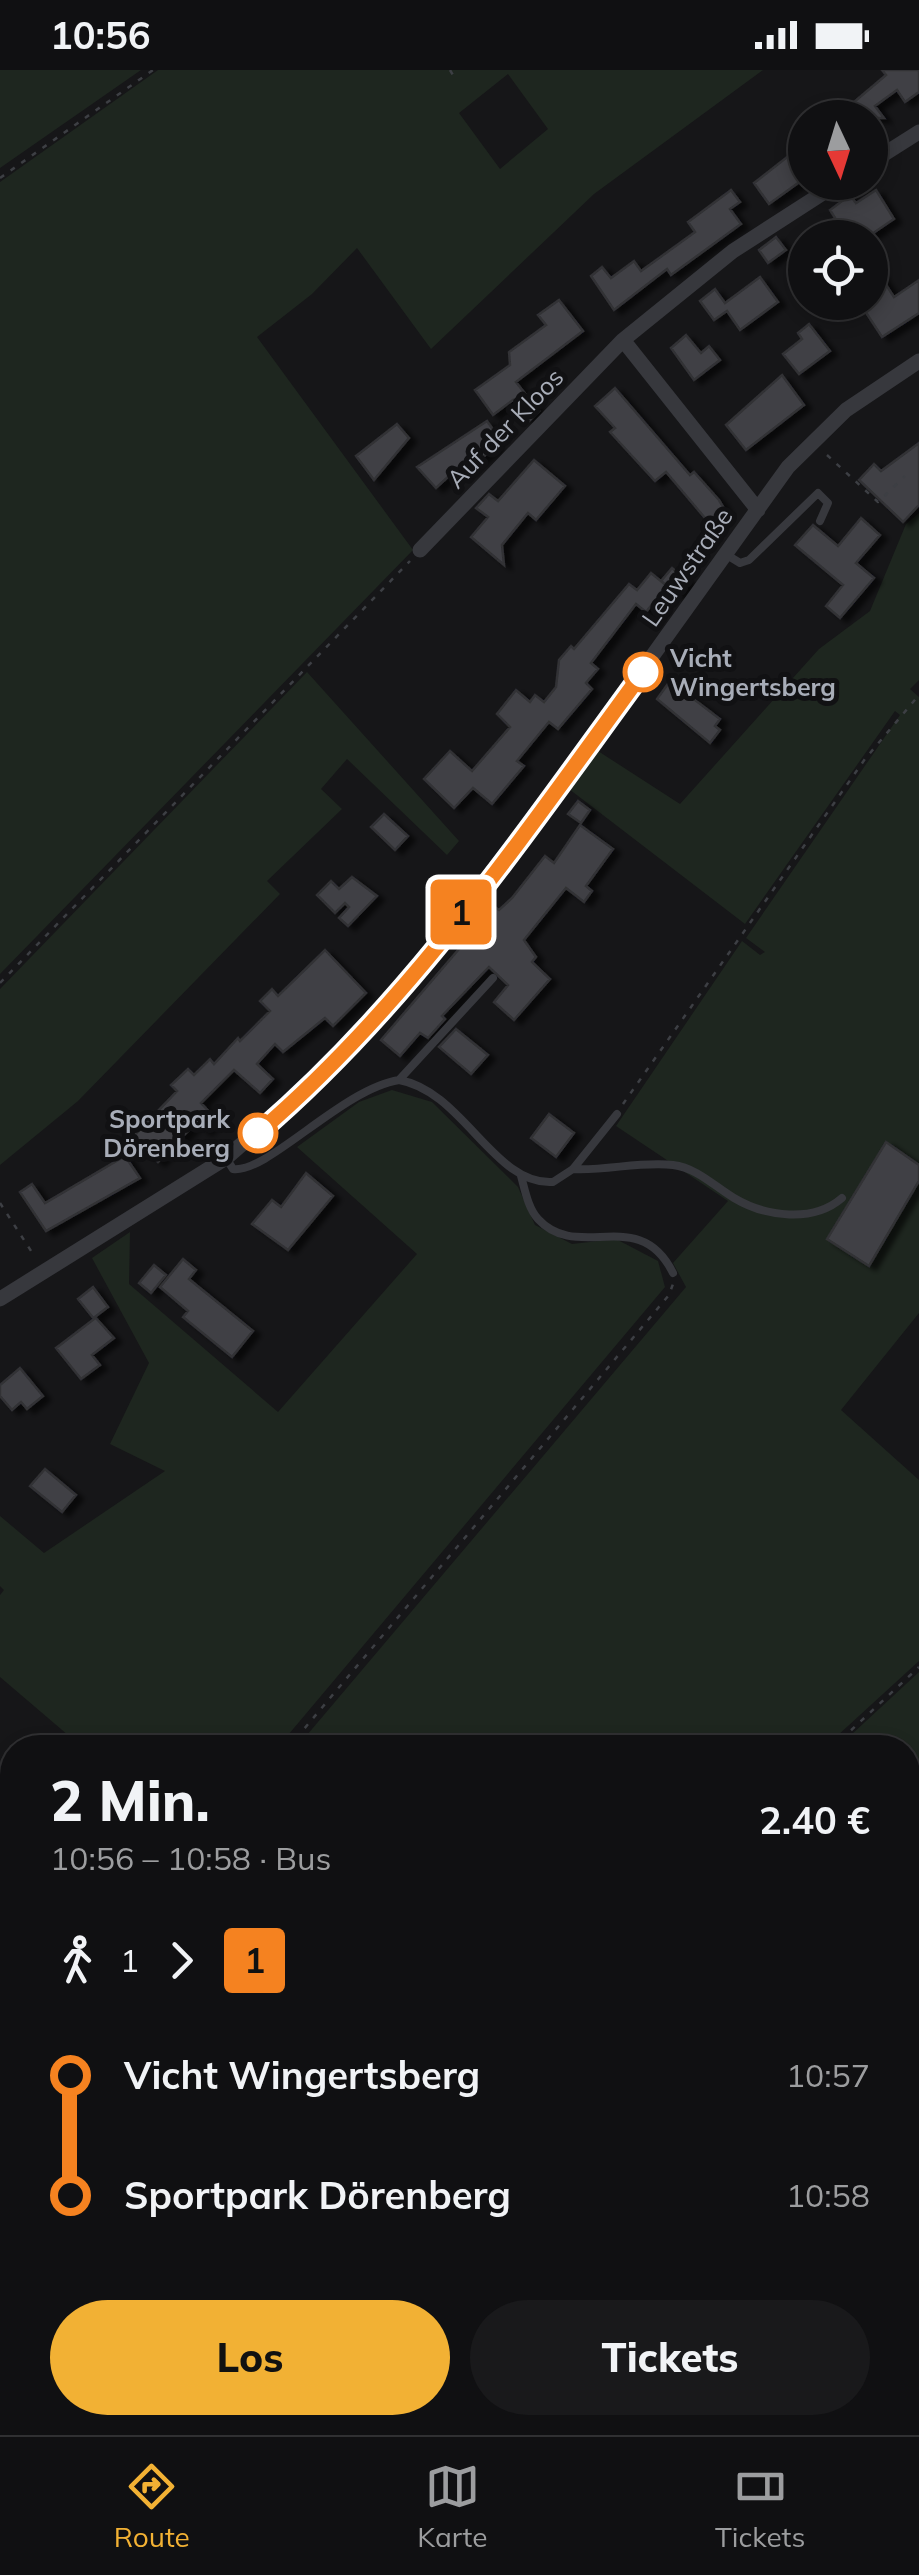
<!DOCTYPE html>
<html lang="de">
<head>
<meta charset="utf-8">
<style>
  body { margin:0; font-family:Mulish,sans-serif; background:#19191b; color:#f1f3f6; height:100vh; display:flex; flex-direction:column; font-size:38px; white-space:nowrap }
  * { box-sizing:border-box; margin:0 }
  p { font-size:32px; color:#9c9d9f }
  .icon { flex:none; width:55px; height:55px; fill:none; stroke:currentColor; stroke-width:2; stroke-linecap:round; stroke-linejoin:round }
  .map { position:relative; flex:1; overflow:hidden }
  .sheet { position:absolute; left:0px; top:1665px; width:920px; height:700px; display:flex; flex-direction:column; background:#101012; border-radius:40px 40px 0 0; box-shadow:0 5px 15px #0003,0 0 0 2px #303032 }
  .sheet>* { flex:none }
  .badge { padding:0 20px; border-radius:8px; font-size:35px; line-height:65px }
  .needle { width:65px; rotate:176deg }
  .controls { position:absolute; left:788px; top:30px; display:grid; gap:20px }
  .controls a { display:grid; place-items:center; width:100px; height:100px; border-radius:50%; background:#101012; box-shadow:0 5px 15px #0003,0 0 0 2px #303032; font-size:50px }
  .map>.badge { position:absolute; translate:-50% -50%; box-shadow:0 0 0 5px #fff }
  .legs { display:flex; align-items:center; gap:15px; height:110px; padding:0 50px; font-size:32px }
  .legs p { margin-inline-start:auto }
  .headline { display:flex; align-items:center; justify-content:space-between; height:170px; padding:0 50px }
  h1 { font-size:55px; font-weight:800; line-height:75px }
  .button { display:flex; gap:20px; margin-top:auto; padding:20px 50px }
  .button a { flex:1; height:115px; border-radius:60px; background:#f2b134; color:#111; font-size:40px; font-weight:800; line-height:115px; text-align:center }
  .button a+a { background:#19191b; color:#f1f3f6 }
  ul { padding:0 50px; list-style:none }
  li { display:flex; align-items:center; gap:35px; height:120px; font-size:38px }
  li i { display:grid; place-items:center; width:15px; height:100%; margin:0 12px; background:currentColor }
  li i::after { content:''; width:25px; height:25px; margin:-12px; border:8px solid; border-radius:50%; background:#101012 }
  li p { margin-inline-start:auto }
  li:first-child i { background:linear-gradient(#0000 50%,currentColor 0) }
  li:last-child i { background:linear-gradient(currentColor 50%,#0000 0) }
  .status { display:flex; justify-content:space-between; align-items:center; height:70px; padding:0 50px; background:#101012; direction:ltr }
  .status svg { height:28px; fill:currentColor }
  .dock { display:flex; justify-content:space-around; align-items:center; height:140px; border-top:2px solid #303032; background:#101012; font-size:28px; color:#9c9d9f }
  .dock a { display:grid; justify-items:center; gap:5px }
  .dock .on { color:#f2b134 }
  .map>svg:first-child { display:block }
  .green { fill:#1e261f; fill-rule:evenodd }
  .building { fill:#404145; stroke:#303034; stroke-width:2.5; filter:url(#shadow) }
  .lines { fill:none; stroke-linecap:round; stroke-linejoin:round }
  .path { stroke:#3d3f44; stroke-width:2.5; stroke-dasharray:5 8; stroke-linecap:butt }
  .lane { stroke:#37383d; stroke-width:8 }
  .street { stroke:#37383d; stroke-width:15 }
  .secondary { stroke:#45474d; stroke-width:22 }
  .line-1-casing { stroke:#fff; stroke-width:22 }
  .line-1 { stroke:#f58220; stroke-width:15 }
  .stop-1-dot { fill:#fff; stroke:#f58220; stroke-width:5 }
  .labels { text-anchor:middle; stroke-width:10; stroke-linejoin:round; paint-order:stroke }
  .street-label { font-size:25px; fill:#a8adb8; stroke:#111113 }
  .stop-label { font-size:25px; font-weight:bold; fill:#a8adb8; stroke:#111113; text-anchor:start }
</style>
</head>
<body>
<div class="status"><b>10:56</b><svg viewBox="0 0 49 12"><path d="M0 12V9h3v3zM5 12V6h3v6zM10 12V3h3v9zM15 12V0h3v12zM26 1h20v11H26zM47 4h2v5h-2z"/></svg></div>
<div class="map">
<svg width="919" height="2365" viewBox="0 0 919 2365">
  <defs>
    <filter id="shadow"><feDropShadow dx="7" dy="4" stdDeviation="2.5" flood-color="#0009"/></filter>
  </defs>
  <rect width="100%" height="100%" fill="#161618"/>
  <!-- green -->
  <path class="green" d="M 0,0 L 141,0 L 0,98 Z
    M 158,0 L 763,0 L 594,124 L 431,279 L 357,178 L 312,224 L 257,267 L 413,480 L 0,904 L 0,112 ZM 508,4 L 548,59 L 500,99 L 459,43 Z
    M 919,443 L 919,610 L 910,619 L 919,627 L 919,1243 L 841,1340 L 919,1410 L 919,1591 L 825,1677 L 296,1678 L 686,1217 L 673,1193 L 728,1131 L 616,1056 L 742,871 L 760,885 L 765,882 L 746,868 L 900,645 L 895,641 L 745,854 L 569,719 L 598,681 L 680,734 L 819,579 L 870,541 L 906,454 Z
    M 307,602 L 459,771 L 447,785 L 347,689 L 321,719 L 342,739 L 267,811 L 280,824 L 78,1031 L 0,1095 L 0,919 Z
    M 392,1020 L 432,1032 L 518,1117 L 535,1155 L 572,1174 L 616,1169 L 658,1191 L 665,1217 L 278,1677 L 82,1677 L 0,1607 L 0,1525 L 4,1520 L 0,1516 L 0,1446 L 44,1483 L 165,1401 L 110,1374 L 149,1293 L 92,1188 L 130,1162 L 129,1214 L 278,1342 L 417,1184 L 297,1077 L 359,1032 Z
    M 919,1602 L 919,2365 L 153,2365 L 162,2352 L 908,2352 L 908,1678 L 838,1677 Z
    M 0,1732 L 12,1743 L 12,1993 L 0,2008 Z
    M 12,2012 L 12,2352 L 145,2353 L 134,2365 L 0,2365 L 0,2027 Z"/>
  <!-- building -->
  <path class="building" d="M 882,0 L 919,0 L 919,22 L 905,32 L 897,20 L 875,36 L 884,48 L 835,48 L 886,5 Z
    M 805,73 L 805,108 L 769,134 L 754,113 Z
    M 731,120 L 740,132 L 730,139 L 741,154 L 671,205 L 667,199 L 614,240 L 591,206 L 602,197 L 611,208 L 634,191 L 641,201 L 695,162 L 688,152 Z
    M 876,120 L 894,149 L 866,168 L 805,168 L 835,148 L 830,140 L 850,125 L 856,133 Z
    M 776,167 L 786,180 L 768,193 L 759,180 Z
    M 870,190 L 894,227 L 919,210 L 919,243 L 882,267 L 859,232 L 870,232 Z
    M 760,207 L 778,232 L 740,260 L 727,241 L 714,250 L 700,231 L 715,219 L 725,233 Z
    M 559,230 L 583,261 L 516,312 L 539,341 L 528,352 L 513,330 L 493,345 L 475,320 L 510,295 L 509,282 L 546,255 L 538,245 Z
    M 809,254 L 830,281 L 799,304 L 783,284 L 802,269 L 798,263 Z
    M 686,265 L 701,283 L 709,276 L 720,290 L 694,310 L 671,278 Z
    M 782,305 L 804,335 L 746,380 L 726,355 Z
    M 615,318 L 690,405 L 694,402 L 719,430 L 725,440 L 710,454 L 666,402 L 655,411 L 610,362 L 615,358 L 595,336 Z
    M 487,351 L 495,362 L 489,367 L 496,377 L 465,401 L 461,395 L 436,418 L 417,397 Z
    M 397,354 L 409,368 L 374,410 L 356,386 Z
    M 919,373 L 919,435 L 903,452 L 859,410 L 874,394 L 881,401 Z
    M 534,390 L 565,416 L 536,450 L 528,443 L 502,475 L 504,495 L 471,467 L 488,447 L 476,438 L 489,424 L 498,431 Z
    M 861,448 L 880,465 L 856,493 L 874,508 L 840,548 L 826,536 L 843,515 L 795,475 L 813,455 L 838,476 Z
    M 672,498 L 689,512 L 678,525 L 661,511 Z
    M 651,503 L 667,516 L 646,542 L 636,534 L 591,593 L 598,599 L 586,613 L 592,619 L 558,659 L 549,652 L 517,691 L 524,696 L 492,734 L 473,718 L 454,738 L 424,709 L 450,681 L 472,701 L 510,657 L 497,644 L 516,620 L 530,632 L 535,625 L 544,632 L 556,617 L 559,590 L 571,576 L 574,579 L 629,514 L 637,520 Z
    M 670,611 L 720,649 L 715,656 L 720,660 L 710,673 L 657,629 Z
    M 578,731 L 590,740 L 581,753 L 568,744 Z
    M 384,744 L 408,766 L 395,780 L 371,757 Z
    M 580,755 L 613,779 L 586,816 L 592,821 L 584,832 L 566,818 L 524,870 L 536,887 L 532,892 L 550,909 L 514,950 L 494,932 L 508,915 L 489,897 L 442,946 L 445,949 L 428,968 L 420,963 L 400,986 L 381,970 L 495,837 L 499,840 L 512,828 L 545,786 L 554,793 Z
    M 352,807 L 377,826 L 348,856 L 339,848 L 349,837 L 345,833 L 335,843 L 317,825 L 331,811 L 339,819 Z
    M 325,880 L 366,923 L 333,956 L 325,948 L 283,982 L 275,974 L 257,994 L 273,1009 L 260,1023 L 234,1000 L 201,1033 L 217,1050 L 205,1061 L 196,1053 L 158,1092 L 132,1068 L 177,1021 L 171,1015 L 188,999 L 194,1005 L 210,989 L 214,994 L 238,968 L 240,971 L 270,941 L 260,931 L 272,919 L 278,926 Z
    M 456,959 L 488,985 L 471,1004 L 439,977 Z
    M 549,1044 L 574,1063 L 556,1087 L 531,1068 Z
    M 886,1072 L 919,1095 L 919,1111 L 869,1196 L 827,1169 Z
    M 125,1086 L 140,1108 L 46,1161 L 20,1122 L 32,1114 L 45,1133 Z
    M 306,1103 L 333,1126 L 288,1180 L 252,1154 L 272,1130 L 281,1137 Z
    M 183,1189 L 196,1200 L 189,1209 L 253,1261 L 232,1287 L 183,1247 L 188,1241 L 160,1217 Z
    M 154,1195 L 166,1205 L 151,1223 L 139,1213 Z
    M 93,1217 L 108,1237 L 95,1247 L 114,1268 L 92,1285 L 100,1295 L 81,1309 L 56,1278 L 94,1249 L 78,1229 Z
    M 20,1298 L 43,1326 L 27,1339 L 21,1332 L 12,1340 L 0,1326 L 0,1315 Z
    M 45,1399 L 76,1425 L 62,1442 L 30,1416 Z"/>
  <g class="lines">
    <!-- path -->
    <path class="path" d="M 450,0 L 453,5
      M 0,108 L 153,0
      M 827,385 L 878,432 L 905,406
      M 0,913 L 410,491
      M 623,1034 L 865,689 L 919,625
      M 0,1133 L 35,1187
      M 288,1678 L 669,1225 L 673,1214
      M 832,1678 L 919,1597
      M 0,2019 L 12,2005"/>
    <!-- lane -->
    <path class="lane" d="M 727,485 L 740,493 L 749,490 L 818,423 L 828,433 L 820,451
      M 399,1010 L 493,908
      M 226,1088 L 233,1099 C 267,1104 342,1019 399,1010 C 463,1021 494,1116 553,1112 L 573,1099 L 617,1044
      M 573,1099 C 606,1101 641,1091 673,1095 C 697,1098 714,1116 734,1128 C 766,1147 813,1153 842,1128
      M 521,1106 C 525,1120 528,1138 538,1149 C 578,1193 639,1134 673,1203"/>
    <!-- street -->
    <path class="street" d="M 870,93 L 919,62
      M 623,270 L 758,440
      M 420,480 L 623,270 L 733,181 L 840,112
      M 0,1229 L 226,1088 L 340,988 L 391,932 L 567,705 L 788,397 L 846,340 L 919,291
      M 144,2365 L 155,2352"/>
    <!-- secondary -->
    <path class="secondary" d="M 908,2187 L 919,2181
      M 683,2365 L 693,2352"/>
  </g>
  <g class="lines">
    <!-- line-1 casing -->
    <g class="line-1-casing">
      <path id="line-1" d="M 258,1063 C 410,933 525,763 643,602"/>
    </g>
    <!-- line-1 -->
    <use href="#line-1" class="line-1"/>
  </g>
  <!-- markers -->
  <g class="stop-1-dot">
    <circle cx="643" cy="602" r="18"/>
    <circle cx="258" cy="1063" r="18"/>
  </g>
  <g class="labels">
    <!-- street labels -->
    <g class="street-label">
      <text transform="translate(505 358) rotate(-46)" y="9">Auf der Kloos</text>
      <text transform="translate(687 497) rotate(-55)" y="9">Leuwstraße</text>
    </g>
    <!-- stop labels -->
    <g class="stop-label">
      <text x="670" y="597">Vicht<tspan x="670" dy="29">Wingertsberg</tspan></text>
      <text x="230" y="1058" text-anchor="end">Sportpark<tspan x="230" dy="29">Dörenberg</tspan></text>
    </g>
  </g>
</svg>
<div class="controls">
<a><svg class="needle" viewBox="-14 -14 28 28"><path d="M0-13l5 13h-10z" fill="#e53935"/><path d="M0 13l5-13h-10z" fill="#9c9d9f"/></svg></a>
<a><svg class="icon" aria-label="locate" viewBox="0 0 24 24"><circle cx="12" cy="12" r="6"/><path d="M12 2v4M12 18v4M2 12h4M18 12h4"/></svg></a>
</div>
<b class="badge" style="left:461px;top:842px;background:#f58220;color:#111">1</b>
<section class="sheet">
<div class="headline"><div><h1>2 Min.</h1><p>10:56 – 10:58 · Bus</p></div><b>2.40 €</b></div>
<div class="legs"><svg class="icon" aria-label="walk" viewBox="0 0 24 24"><circle cx="13" cy="4" r="2"/><path d="M13 8l-2 6 4 7M11 14l-3 7M7 12l3-4h3l4 4"/></svg>1<svg class="icon" aria-label="forward" viewBox="0 0 24 24"><path d="M9 5l7 7-7 7"/></svg><b class="badge" style="background:#f58220;color:#111">1</b></div>
<ul>
<li><i style="color:#f58220"></i><b>Vicht Wingertsberg</b><p>10:57</p></li>
<li><i style="color:#f58220"></i><b>Sportpark Dörenberg</b><p>10:58</p></li>
</ul>
<div class="button"><a>Los</a><a>Tickets</a></div>
</section>
</div>
<nav class="dock">
<a class="on"><svg class="icon" aria-label="directions" viewBox="0 0 24 24"><path d="M12 3l9 9-9 9-9-9zM9 14v-3h6M13 9l2 2-2 2"/></svg>Route</a>
<a><svg class="icon" aria-label="map" viewBox="0 0 24 24"><path d="M3 6l6-2 6 2 6-2v14l-6 2-6-2-6 2zM9 4v14M15 6v14"/></svg>Karte</a>
<a><svg class="icon" aria-label="tickets" viewBox="0 0 24 24"><path d="M3 7h18v10H3zM15 7v10"/></svg>Tickets</a>
</nav>
</body>
</html>
